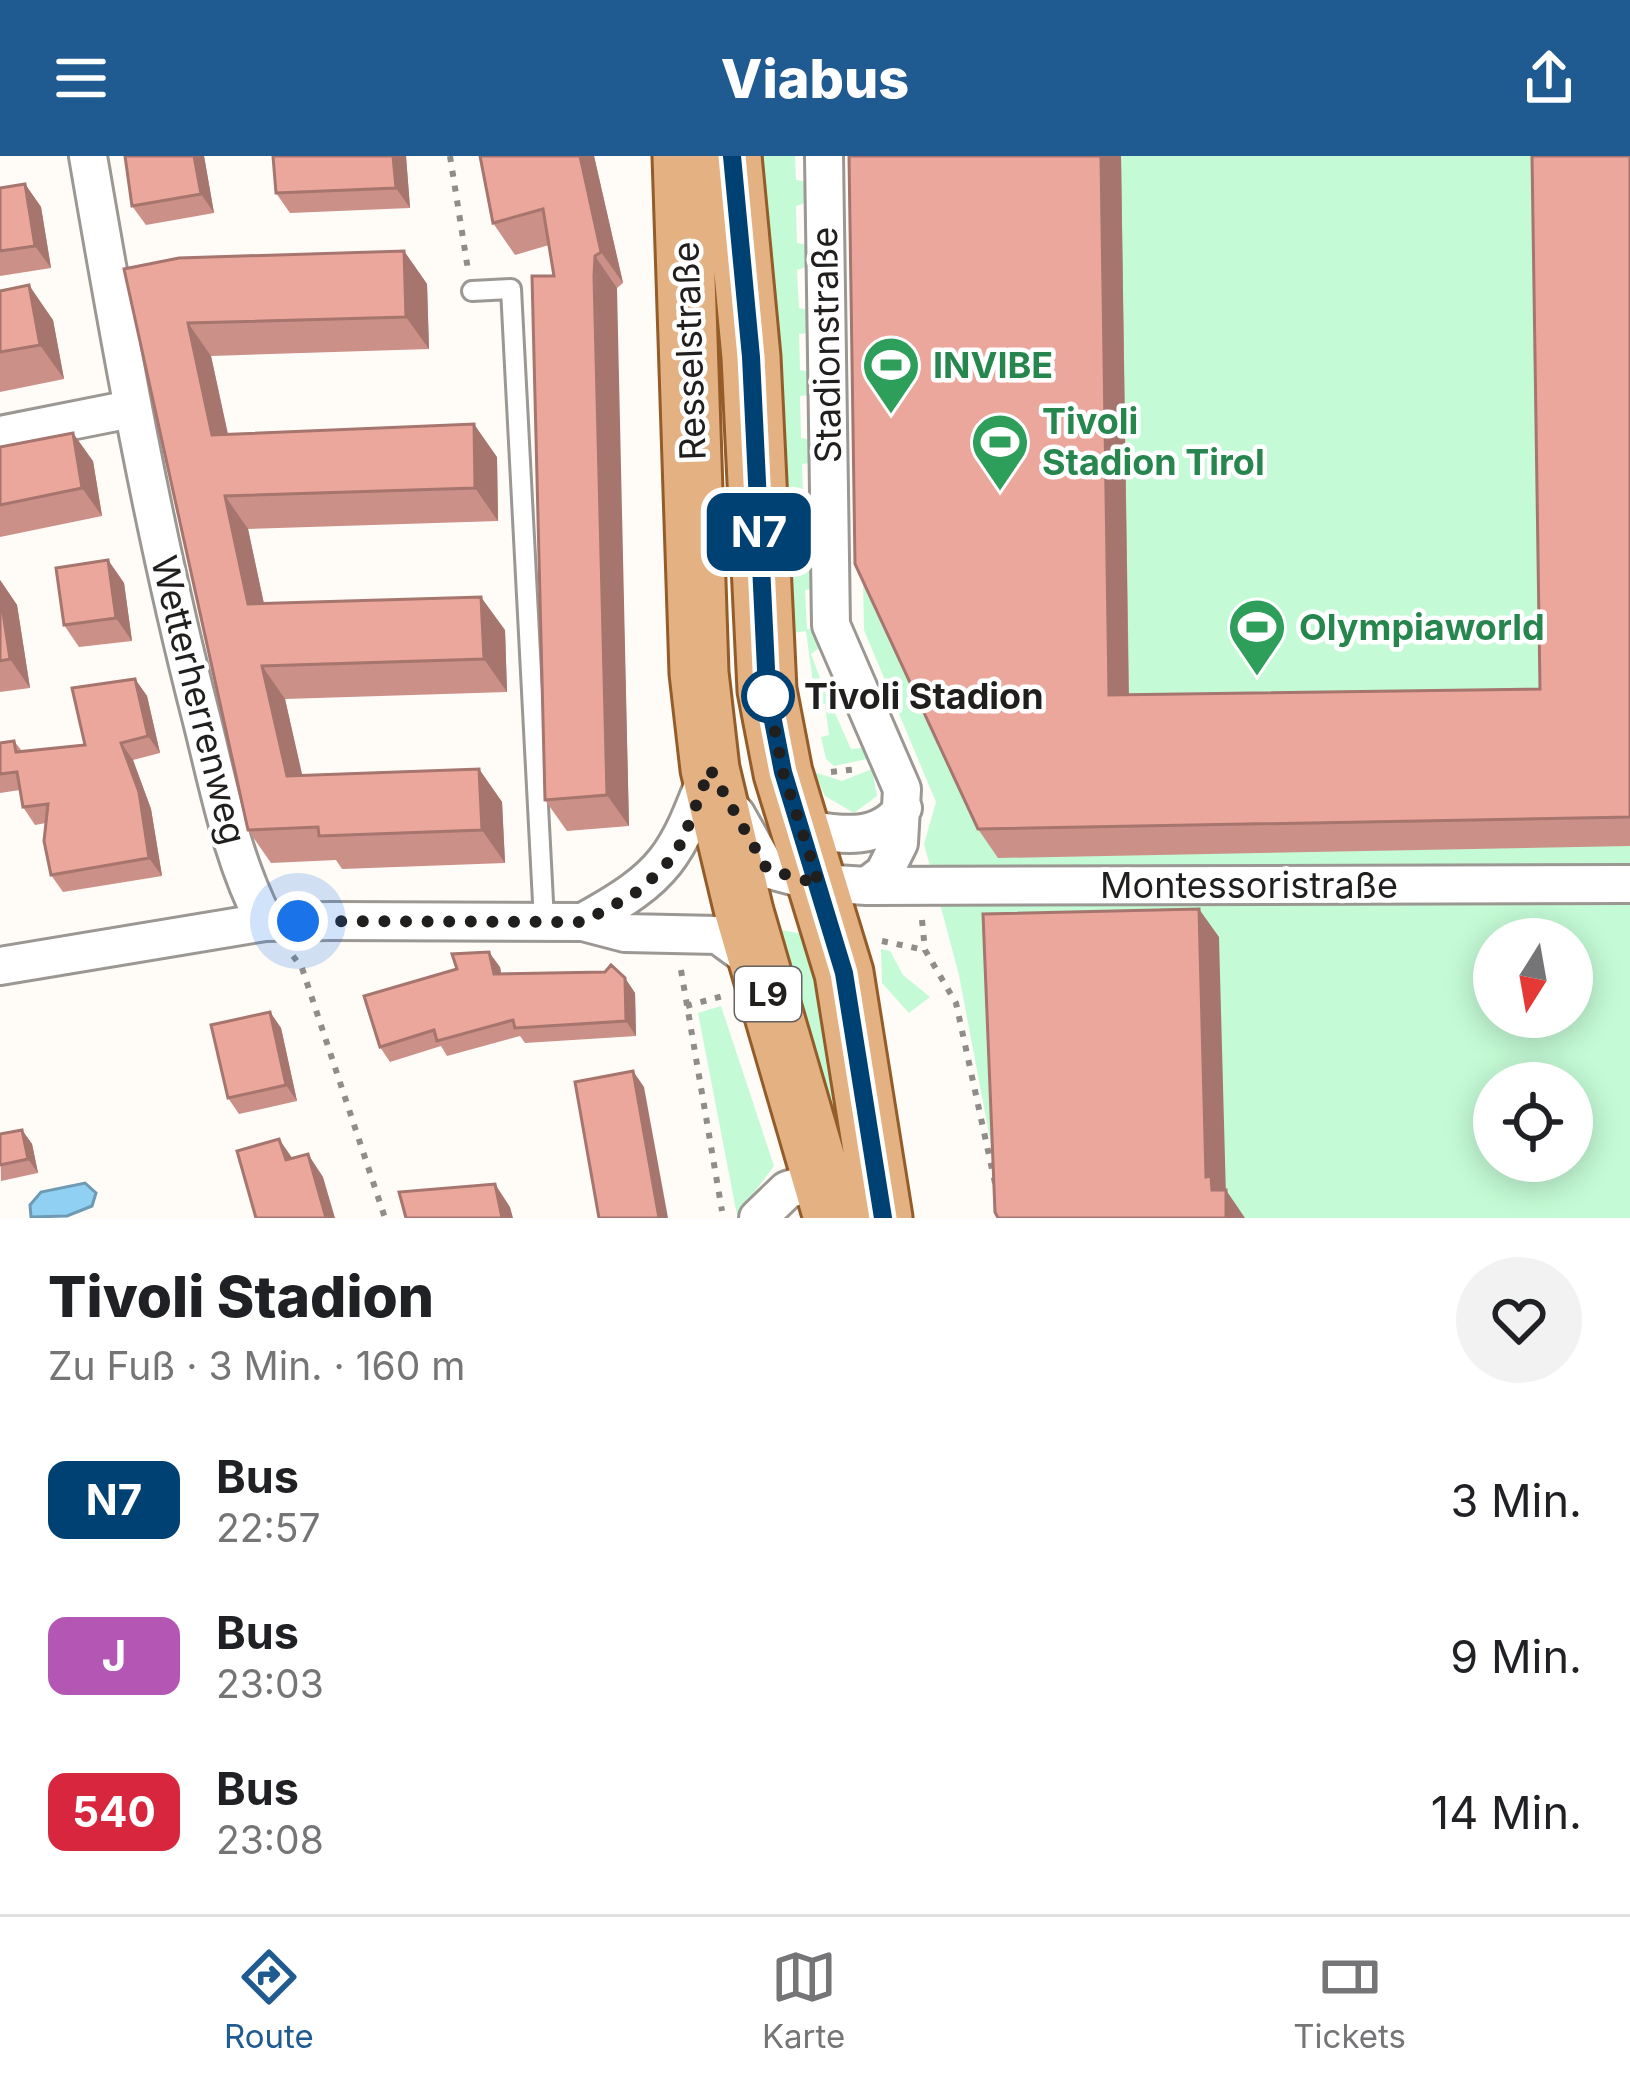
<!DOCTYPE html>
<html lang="de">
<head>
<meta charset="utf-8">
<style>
  body { margin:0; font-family:Inter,sans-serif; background:#f2f2f2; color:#202124; height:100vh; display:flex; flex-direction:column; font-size:45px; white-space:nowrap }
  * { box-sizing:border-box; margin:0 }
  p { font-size:39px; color:#757577 }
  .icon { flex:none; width:66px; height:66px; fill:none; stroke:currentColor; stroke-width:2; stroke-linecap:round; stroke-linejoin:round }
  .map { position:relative; height:1062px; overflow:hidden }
  .side { display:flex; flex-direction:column; background:#fff; flex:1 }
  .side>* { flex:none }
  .badge { padding:0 24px; border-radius:18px; font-size:42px; line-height:78px }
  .needle { width:78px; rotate:191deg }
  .tools { position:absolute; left:1473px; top:762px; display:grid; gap:24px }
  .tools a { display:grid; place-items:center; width:120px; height:120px; border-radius:50%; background:#fff; box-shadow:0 6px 30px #0003; font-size:60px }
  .you { position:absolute; width:60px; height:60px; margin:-30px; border:9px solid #fff; border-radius:50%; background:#1a73e8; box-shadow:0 0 0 18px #1a73e833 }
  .map>.badge { position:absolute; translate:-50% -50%; box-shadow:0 0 0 6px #fff }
  .round { display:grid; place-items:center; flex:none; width:126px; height:126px; border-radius:63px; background:#f2f2f2 }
  .headline { display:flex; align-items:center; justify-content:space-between; height:204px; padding:0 48px }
  h1 { font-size:57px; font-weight:800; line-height:90px }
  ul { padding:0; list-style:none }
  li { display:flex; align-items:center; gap:36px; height:156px; padding:0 48px }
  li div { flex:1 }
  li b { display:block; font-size:45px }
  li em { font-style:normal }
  li .badge { min-width:132px; font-weight:700; text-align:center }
  header { display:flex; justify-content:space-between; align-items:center; height:156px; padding:0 48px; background:#1f5b91; color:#fff; font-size:54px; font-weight:800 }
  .tabs { display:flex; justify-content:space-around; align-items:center; height:168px; border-top:3px solid #e0e0e0; background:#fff; font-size:33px; color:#757577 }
  .tabs a { display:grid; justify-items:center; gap:6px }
  .tabs .current { color:#1f5b91 }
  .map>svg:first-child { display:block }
  .green { fill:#c4fad5; fill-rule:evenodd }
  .water { fill:#8fd0f3; stroke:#6e9bb3; stroke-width:3 }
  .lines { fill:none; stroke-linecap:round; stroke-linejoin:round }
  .lane-casing { stroke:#9b9793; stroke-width:24 }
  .street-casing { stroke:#9b9793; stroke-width:42 }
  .primary-casing { stroke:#935c29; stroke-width:63 }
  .path { stroke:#8f8c89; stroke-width:6; stroke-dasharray:6 9; stroke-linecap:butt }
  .lane { stroke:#fff; stroke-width:18 }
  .street { stroke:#fff; stroke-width:36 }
  .primary { stroke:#e3b182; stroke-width:57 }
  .wall { fill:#cb9087 }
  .shaded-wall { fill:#a5756e }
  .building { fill:#eca79d; stroke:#a5756e; stroke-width:3 }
  .line-casing { stroke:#fff; stroke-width:27 }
  .line { stroke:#004173; stroke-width:18 }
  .walk { stroke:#211f1e; stroke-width:12; stroke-dasharray:0 21.6 }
  .stop-dot { fill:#fff; stroke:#004173; stroke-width:6 }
  .labels { text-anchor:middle; stroke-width:9; stroke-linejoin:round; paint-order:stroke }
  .shield { fill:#fff; stroke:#646262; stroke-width:3 }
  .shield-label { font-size:33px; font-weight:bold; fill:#211f1e }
  .street-label { font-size:36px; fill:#211f1e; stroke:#fff }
  .leisure-label { font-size:36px; font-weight:bold; fill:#27864d; stroke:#fff; text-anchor:start }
  .stop-label { font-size:36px; font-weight:bold; fill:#211f1e; stroke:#fff; text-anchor:start }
</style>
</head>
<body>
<header><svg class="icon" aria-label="menu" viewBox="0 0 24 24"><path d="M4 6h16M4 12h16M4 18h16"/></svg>Viabus<svg class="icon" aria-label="share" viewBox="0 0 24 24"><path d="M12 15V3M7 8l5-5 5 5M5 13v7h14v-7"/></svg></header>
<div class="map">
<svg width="1630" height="1062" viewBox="0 0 1630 1062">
  <rect width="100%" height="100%" fill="#fffbf7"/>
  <!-- green -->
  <path class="green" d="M 747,0 L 795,0 L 796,24 L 808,26 L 808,46 L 796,50 L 797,87 L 809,89 L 809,110 L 797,114 L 799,152 L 810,154 L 809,177 L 799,178 L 800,214 L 811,216 L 810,239 L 800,240 L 801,282 L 813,284 L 811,307 L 802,308 L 803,343 L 814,345 L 813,368 L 804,369 L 804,408 L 815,410 L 814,433 L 805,434 L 807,473 L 816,474 L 819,492 L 811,498 L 826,538 L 837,537 L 842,548 L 834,555 L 851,593 L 862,592 L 867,603 L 834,610 L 826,603 L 821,581 L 829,579 L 825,548 L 816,548 L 806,475 L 793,477 L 782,447 Z
    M 855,0 L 1630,0 L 1630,1062 L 1005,1062 L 959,819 L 924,688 L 936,646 L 864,474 ZM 1494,783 L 1572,783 L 1572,861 L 1494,861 ZM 1494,927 L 1572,927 L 1572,1005 L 1494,1005 Z
    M 872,613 L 877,640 L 854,657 L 825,640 L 814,616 L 842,625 Z
    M 770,772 L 815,780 L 862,1062 Z
    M 881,793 L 890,795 L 903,819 L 930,841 L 909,857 L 882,827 Z
    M 721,850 L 774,1010 L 737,1059 L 698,857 Z"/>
  <!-- water -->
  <path class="water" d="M 85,1027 L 96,1037 L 92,1050 L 67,1060 L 31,1061 L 30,1049 L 41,1036 Z"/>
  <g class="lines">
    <!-- lane casing -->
    <g class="lane-casing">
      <path id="lane" d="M 472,135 L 511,133 L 544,765"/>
    </g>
    <!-- street casing -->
    <g class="street-casing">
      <path id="street" d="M 88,0 C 120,187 153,373 200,557 C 218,627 231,702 265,766
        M 0,279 L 131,253
        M 736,658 L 767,713 L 819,727 L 867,730 L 884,717 L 899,687 L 902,633 L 831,469 L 824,0
        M 799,672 C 837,678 878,688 903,652
        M 867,730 L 1630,728
        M 583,766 C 667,720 676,701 709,614
        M 0,810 L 265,766 L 331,765 L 583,766 L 625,777 L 718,779 L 759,809
        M 758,1062 L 787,1034 L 824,1022"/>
    </g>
    <!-- primary casing -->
    <g class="primary-casing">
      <path id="primary" d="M 682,0 L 699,517 L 710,613 L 744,756 L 833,1062
        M 732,0 L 751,201 L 767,534 L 783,617 L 844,817 L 883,1062"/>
    </g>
    <!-- path -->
    <path class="path" d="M 450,0 L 468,114
      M 831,616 L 858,613
      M 922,764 L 925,794 L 956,847 L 995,1027
      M 882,785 L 925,794
      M 293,800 L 302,812 L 385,1062
      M 681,814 L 722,1055
      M 686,850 L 723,840"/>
    <!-- lane -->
    <use href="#lane" class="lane"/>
    <!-- street -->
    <use href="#street" class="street"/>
    <!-- primary -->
    <use href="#primary" class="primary"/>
  </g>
  <!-- wall -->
  <path class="wall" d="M 204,0 L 214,57 L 146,69 L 132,50 Z
    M 273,0 L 406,0 L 410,52 L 290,57 L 276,37 Z
    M 594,0 L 623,127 L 617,132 L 616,152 L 629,670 L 567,675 L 545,644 L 554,120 L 549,89 L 515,99 L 493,67 Z
    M 1121,0 L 1129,538 L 1540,533 L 1630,0 L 1630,690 L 998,702 L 978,673 Z
    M 25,28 L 41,51 L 51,112 L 0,120 L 0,32 Z
    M 404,95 L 427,128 L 429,193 L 211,200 L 228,278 L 497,301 L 498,365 L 248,373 L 264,448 L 505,474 L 507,536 L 285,543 L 302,620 L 479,613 L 502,646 L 505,707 L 342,713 L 336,704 L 271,707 L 248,674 L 124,113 Z
    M 0,135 L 53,164 L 64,223 L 0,236 Z
    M 0,291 L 93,305 L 102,360 L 0,381 Z
    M 108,404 L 124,427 L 132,485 L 79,491 L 64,469 Z
    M 0,424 L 17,449 L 30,532 L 0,536 Z
    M 135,523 L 147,540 L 160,597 L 133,604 L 151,653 L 162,720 L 63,736 L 51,719 L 46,667 L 35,669 L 23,651 L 20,634 L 0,637 L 0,587 L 14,585 L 22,595 L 85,589 Z
    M 500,811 L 501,818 L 625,822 L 635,837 L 636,880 L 525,887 L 520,880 L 447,900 L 441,890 L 390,906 L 380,891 Z
    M 270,856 L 281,872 L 297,945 L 239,958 L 228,942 Z
    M 22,974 L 32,988 L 38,1017 L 1,1025 L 0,978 Z"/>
  <!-- shaded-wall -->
  <path class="shaded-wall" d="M 194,0 L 204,0 L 214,57 L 201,38 Z
    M 393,0 L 406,0 L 410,52 L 396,32 Z
    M 580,0 L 594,0 L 623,127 L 601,96 Z
    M 1101,0 L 1121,0 L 1129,567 L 1109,539 Z
    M 25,28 L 41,51 L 51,112 L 35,90 Z
    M 404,95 L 427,128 L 429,193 L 406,161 Z
    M 595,100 L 617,132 L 629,670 L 607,639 Z
    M 29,129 L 53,164 L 64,223 L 40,189 Z
    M 188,167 L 211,200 L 235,312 L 212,279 Z
    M 474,268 L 497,301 L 498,365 L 475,332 Z
    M 73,277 L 93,305 L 102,360 L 82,332 Z
    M 225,340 L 248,373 L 271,481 L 248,448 Z
    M 108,404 L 124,427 L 132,485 L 116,462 Z
    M 0,424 L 17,449 L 30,532 L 10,503 L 0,437 Z
    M 481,441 L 505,474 L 507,536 L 484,503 Z
    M 262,510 L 285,543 L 310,653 L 287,620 Z
    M 135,523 L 147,540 L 160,597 L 148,580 Z
    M 121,587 L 133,604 L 151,653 L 162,720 L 149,702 Z
    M 479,613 L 502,646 L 505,707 L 482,674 Z
    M 1199,753 L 1219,781 L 1226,1041 L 1226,1034 L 1245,1062 L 1226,1062 L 1206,1021 Z
    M 489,796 L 500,811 L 504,833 L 494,818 Z
    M 625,822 L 635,837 L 636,880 L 626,865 Z
    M 270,856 L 281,872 L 297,945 L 286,929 Z
    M 633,915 L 644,931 L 668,1062 L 659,1062 Z
    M 22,974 L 32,988 L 38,1017 L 28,1003 Z
    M 279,983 L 295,1006 L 286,1004 Z
    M 308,998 L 323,1021 L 335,1062 L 326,1062 Z
    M 495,1028 L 510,1051 L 513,1062 L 502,1062 Z"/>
  <!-- building -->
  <path class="building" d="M 125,0 L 194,0 L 201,38 L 132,50 Z
    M 273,0 L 393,0 L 396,32 L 276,37 Z
    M 480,0 L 580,0 L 601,96 L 595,100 L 594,120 L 607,639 L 545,644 L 532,120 L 554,120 L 543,53 L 493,67 Z
    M 849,0 L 1101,0 L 1109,539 L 1540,533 L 1532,0 L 1630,0 L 1630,661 L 978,673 L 855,408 Z
    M 25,28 L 35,90 L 0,95 L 0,32 Z
    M 404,95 L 406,161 L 188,167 L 212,279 L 474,268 L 475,332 L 225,340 L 248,448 L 481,441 L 484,503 L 262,510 L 287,620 L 479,613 L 482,674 L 319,680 L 318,671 L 248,674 L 124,113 L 179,102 Z
    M 29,129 L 40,189 L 0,196 L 0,135 Z
    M 73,277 L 82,332 L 0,349 L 0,291 Z
    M 108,404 L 116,462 L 64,469 L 56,412 Z
    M 0,437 L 10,503 L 0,505 Z
    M 135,523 L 148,580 L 121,587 L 139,636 L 149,702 L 51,719 L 44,685 L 48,648 L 23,651 L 17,616 L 0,618 L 0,587 L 14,585 L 16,596 L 85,589 L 72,532 Z
    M 1199,753 L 1206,1021 L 1211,1020 L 1212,1034 L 1226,1034 L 1226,1062 L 998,1062 L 995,1056 L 983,758 Z
    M 489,796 L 494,818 L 605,816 L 611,809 L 625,822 L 626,865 L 515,872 L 513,864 L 437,885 L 434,874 L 380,891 L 364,840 L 457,813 L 452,798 Z
    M 270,856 L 286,929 L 228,942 L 211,869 Z
    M 633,915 L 659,1062 L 599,1062 L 575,926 Z
    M 22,974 L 28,1003 L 0,1009 L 0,978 Z
    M 279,983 L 286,1004 L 308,998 L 326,1062 L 256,1062 L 237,995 Z
    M 495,1028 L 502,1062 L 406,1062 L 399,1036 Z"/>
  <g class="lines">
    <!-- line casing -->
    <g class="line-casing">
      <path id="line" d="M 732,0 L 751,201 L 767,534 L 783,616 L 844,817 L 883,1062"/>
    </g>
    <!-- line -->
    <use href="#line" class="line"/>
    <!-- walk -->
    <path class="walk" d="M 298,765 L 583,766 L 634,738 L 663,713 L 682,686 L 710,613 L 767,713 L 819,728 L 783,616 L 767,534 L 768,540"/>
  </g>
  <!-- icons -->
  <defs>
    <g id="stadium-pin" transform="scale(3)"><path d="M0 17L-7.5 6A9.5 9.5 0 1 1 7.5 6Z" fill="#2e9e5b" stroke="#fff"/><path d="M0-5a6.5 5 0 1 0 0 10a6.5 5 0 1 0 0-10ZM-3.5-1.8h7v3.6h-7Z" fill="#fff"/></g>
  </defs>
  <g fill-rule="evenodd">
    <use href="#stadium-pin" x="891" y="209"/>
    <use href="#stadium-pin" x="1000" y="286"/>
    <use href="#stadium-pin" x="1257" y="471"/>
  </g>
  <!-- markers -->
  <circle class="stop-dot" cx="768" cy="540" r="24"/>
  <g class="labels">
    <!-- shield labels -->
    <rect class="shield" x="735" y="811" width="66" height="54" rx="9"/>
    <g class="shield-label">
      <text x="768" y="850">L9</text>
    </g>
    <!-- street labels -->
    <g class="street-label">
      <text transform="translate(826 189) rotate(-91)" y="13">Stadionstraße</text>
      <text transform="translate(689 195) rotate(-92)" y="13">Resselstraße</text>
      <text transform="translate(199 544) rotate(76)" y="13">Wetterherrenweg</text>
      <text x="1249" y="742">Montessoristraße</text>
    </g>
    <!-- leisure labels -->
    <g class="leisure-label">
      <text x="933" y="222">INVIBE</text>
      <text x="1042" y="278">Tivoli<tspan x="1042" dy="41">Stadion Tirol</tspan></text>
      <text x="1299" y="484">Olympiaworld</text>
    </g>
    <!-- stop labels -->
    <g class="stop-label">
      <text x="804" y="553">Tivoli Stadion</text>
    </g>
  </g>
</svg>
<div class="tools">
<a><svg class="needle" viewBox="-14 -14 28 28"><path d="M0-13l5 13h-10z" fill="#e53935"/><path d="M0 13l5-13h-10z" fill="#757577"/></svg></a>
<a><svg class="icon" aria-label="locate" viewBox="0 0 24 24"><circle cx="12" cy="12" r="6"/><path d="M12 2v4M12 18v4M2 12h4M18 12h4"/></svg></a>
</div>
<div class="you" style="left:298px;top:765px"></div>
<b class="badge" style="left:759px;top:376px;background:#004173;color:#fff">N7</b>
</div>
<section class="side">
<div class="headline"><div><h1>Tivoli Stadion</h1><p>Zu Fuß · 3 Min. · 160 m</p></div><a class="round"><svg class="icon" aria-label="heart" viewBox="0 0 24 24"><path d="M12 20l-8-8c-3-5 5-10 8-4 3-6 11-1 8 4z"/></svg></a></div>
<ul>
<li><span class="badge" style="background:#004173;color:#fff">N7</span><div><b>Bus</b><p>22:57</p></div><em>3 Min.</em></li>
<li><span class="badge" style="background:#b457b4;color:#fff">J</span><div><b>Bus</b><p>23:03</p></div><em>9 Min.</em></li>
<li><span class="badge" style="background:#d7263d;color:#fff">540</span><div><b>Bus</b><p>23:08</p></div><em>14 Min.</em></li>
</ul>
</section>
<nav class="tabs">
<a class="current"><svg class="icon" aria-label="directions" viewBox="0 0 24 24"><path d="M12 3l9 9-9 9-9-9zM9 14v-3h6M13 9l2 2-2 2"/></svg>Route</a>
<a><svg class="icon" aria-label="map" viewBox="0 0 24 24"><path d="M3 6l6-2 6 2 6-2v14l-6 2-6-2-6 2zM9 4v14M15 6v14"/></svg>Karte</a>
<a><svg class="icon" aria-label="tickets" viewBox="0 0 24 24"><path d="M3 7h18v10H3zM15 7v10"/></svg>Tickets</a>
</nav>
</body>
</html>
